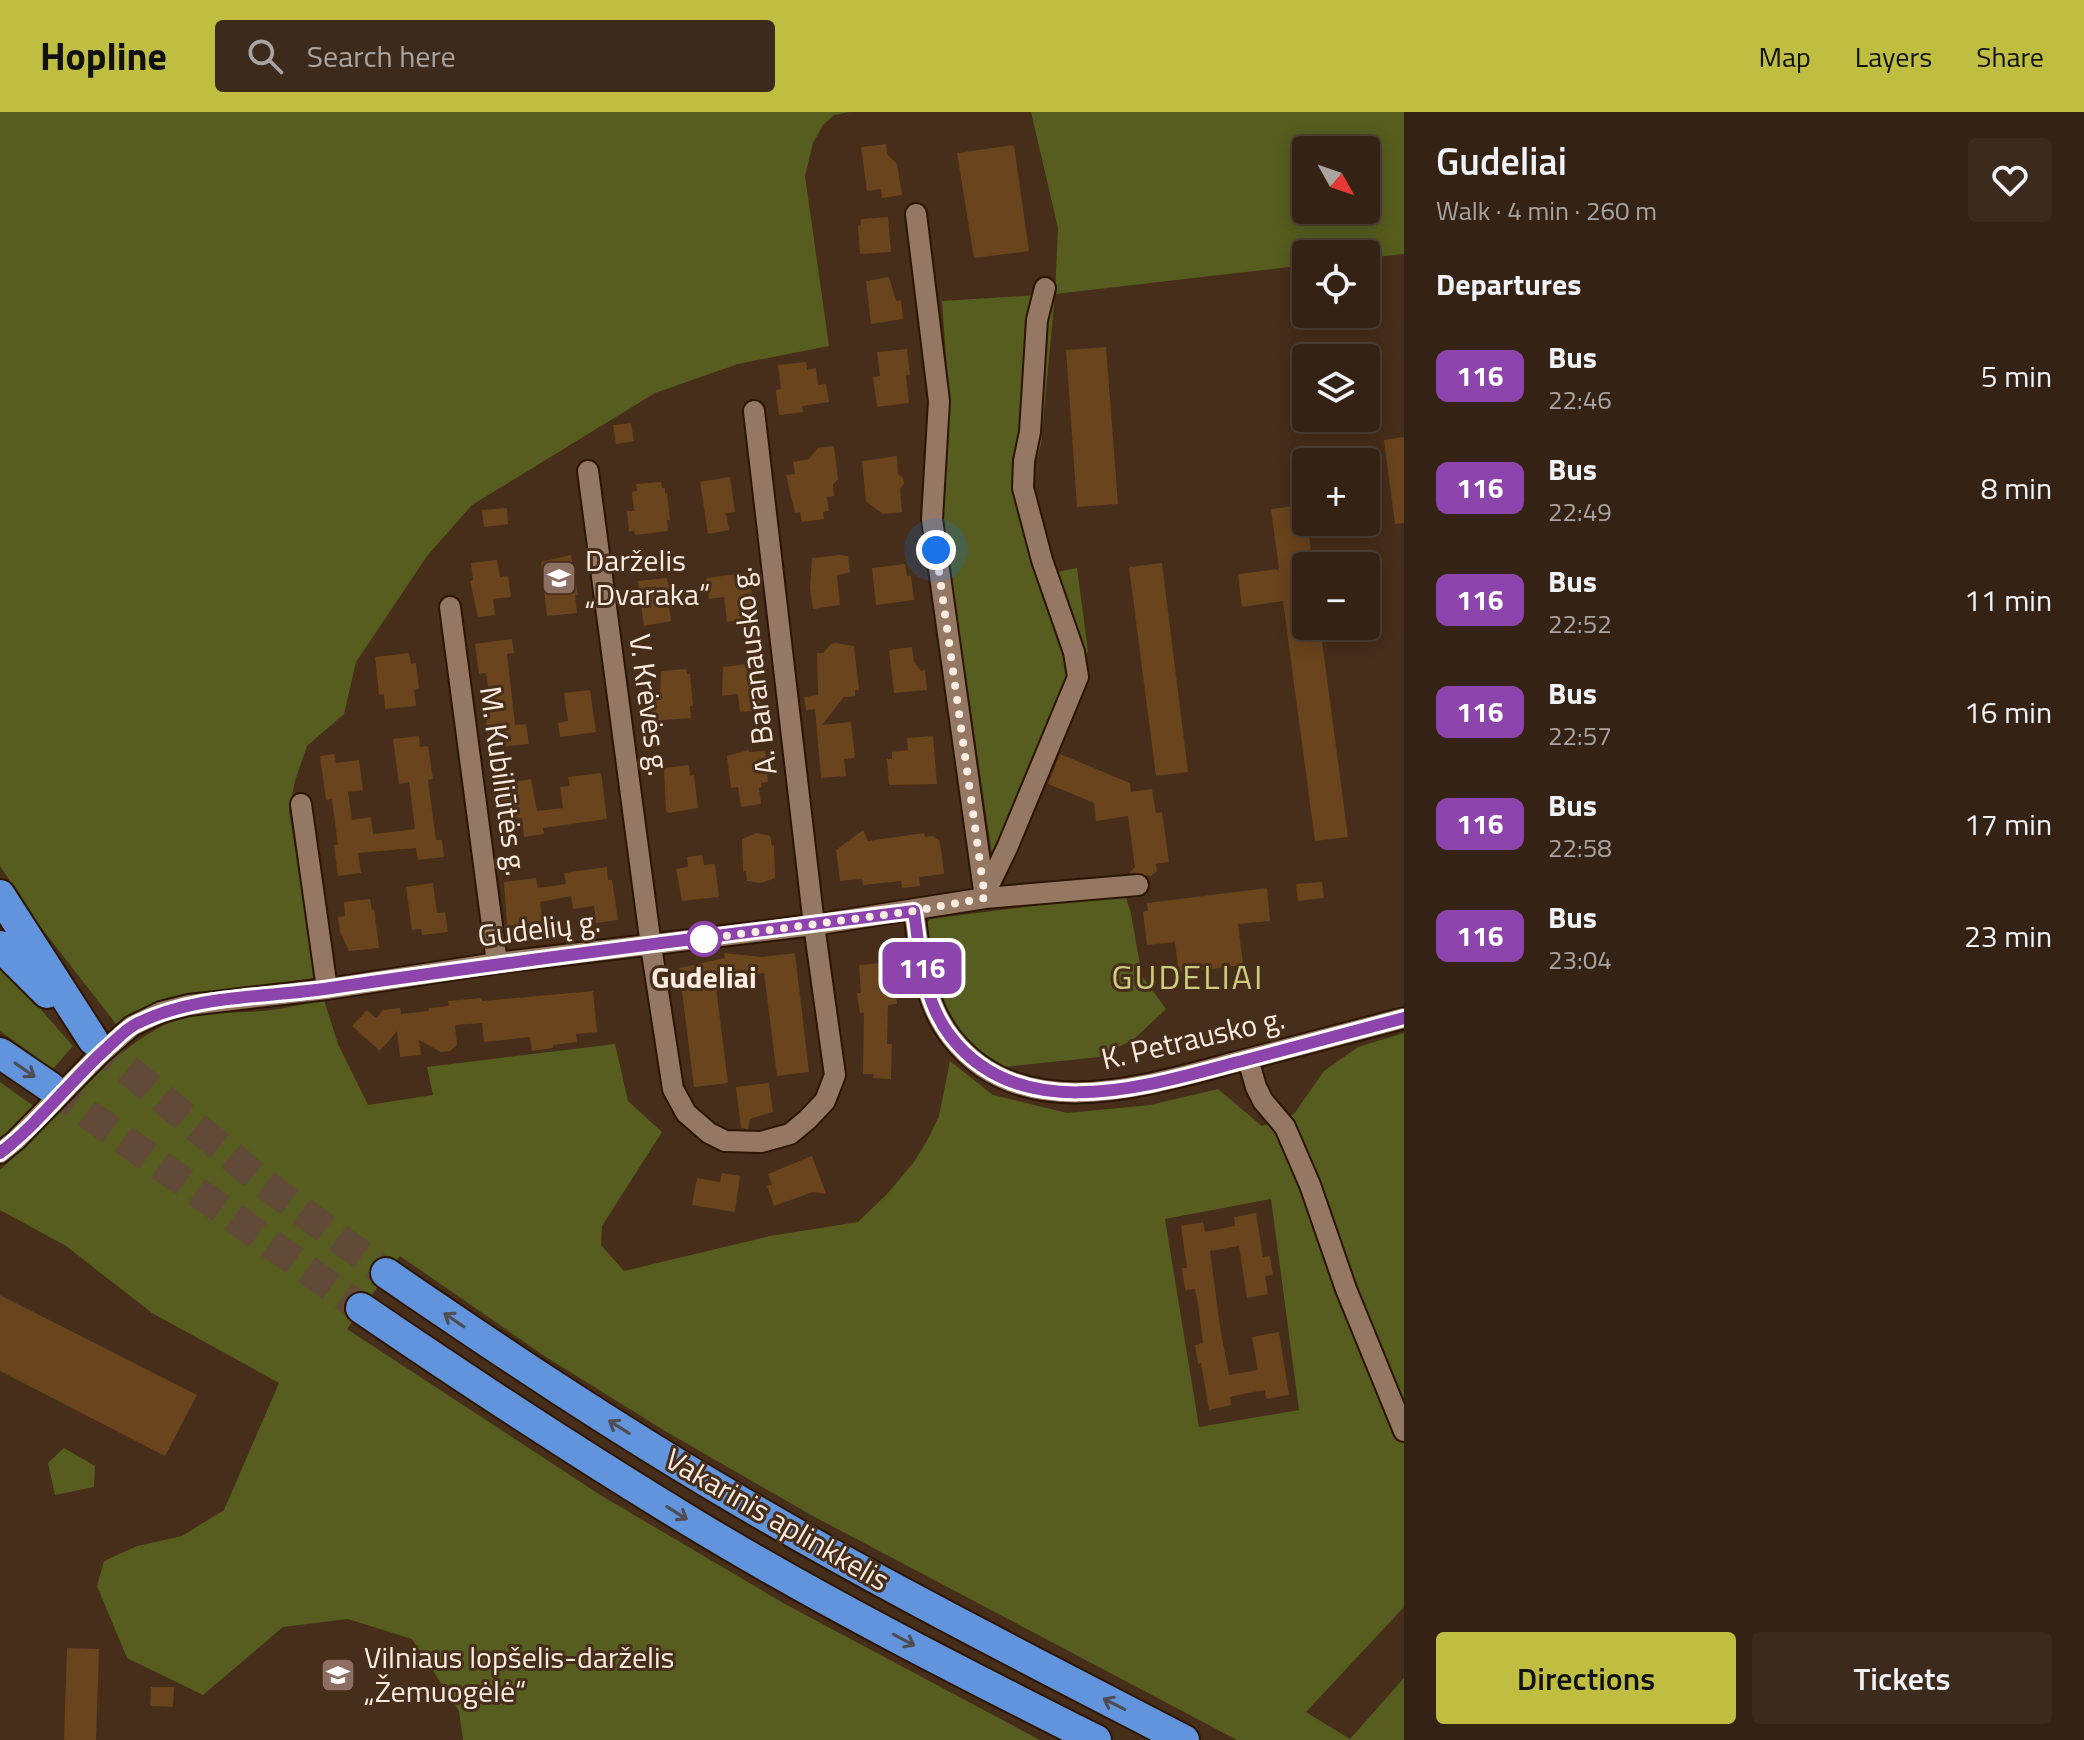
<!DOCTYPE html>
<html lang="en">
<head>
<meta charset="utf-8">
<style>
  body { margin:0; font-family:"Titillium Web",sans-serif; background:#3c2a1d; color:#f1f3f6; height:100vh; display:flex; flex-direction:column; font-size:30px; white-space:nowrap }
  * { box-sizing:border-box; margin:0 }
  p { font-size:26px; color:#a9a4a0 }
  .icon { flex:none; width:44px; height:44px; fill:none; stroke:currentColor; stroke-width:2; stroke-linecap:round; stroke-linejoin:round }
  .map { position:relative; flex:1; overflow:hidden }
  .panel { display:flex; flex-direction:column; background:#342214; width:680px }
  .panel>* { flex:none }
  .badge { padding:0 16px; border-radius:12px; font-size:28px; line-height:52px }
  .needle { width:52px; rotate:130deg }
  .buttons { position:absolute; left:1292px; top:24px; display:grid; gap:16px }
  .buttons a { display:grid; place-items:center; width:88px; height:88px; border-radius:8px; background:#342214; box-shadow:0 4px 20px #0003,0 0 0 2px #4e3f34; font-size:40px }
  .you { position:absolute; width:40px; height:40px; margin:-20px; border:6px solid #fff; border-radius:50%; background:#1a73e8; box-shadow:0 0 0 12px #1a73e833 }
  .map>.badge { position:absolute; translate:-50% -50%; box-shadow:0 0 0 4px #fff }
  h2 { padding:0 32px; font-size:30px; line-height:72px }
  .round { display:grid; place-items:center; flex:none; width:84px; height:84px; border-radius:8px; background:#3c2a1d }
  .overview { display:flex; align-items:center; justify-content:space-between; height:136px; padding:0 32px }
  h1 { font-size:38px; font-weight:600; line-height:60px }
  .cta { display:flex; gap:16px; margin-top:auto; padding:16px 32px }
  .cta a { flex:1; height:92px; border-radius:8px; background:#bfbe41; color:#111; font-size:32px; font-weight:600; line-height:92px; text-align:center }
  .cta a+a { background:#3c2a1d; color:#f1f3f6 }
  ul { padding:0; list-style:none }
  li { display:flex; align-items:center; gap:24px; height:112px; padding:0 32px }
  li div { flex:1 }
  li b { display:block; font-size:30px }
  li em { font-style:normal }
  li .badge { min-width:88px; font-weight:700; text-align:center }
  header { display:flex; align-items:center; gap:48px; box-sizing:border-box; height:112px; padding:0 40px; background:#bfbe41; color:#111 }
  header strong { font-size:38px }
  nav { display:flex; gap:44px; margin-inline-start:auto; font-size:28px }
  .search { width:560px; height:72px; background:#3c2a1d; display:flex; align-items:center; gap:20px; box-sizing:border-box; padding:0 28px; border-radius:8px; color:#a9a4a0; font-size:30px }
  main { display:flex; flex:1; min-height:0 }
  .map>svg:first-child { display:block }
  .green { fill:#565d1e; fill-rule:evenodd }
  .building { fill:#69441d }
  .lines { fill:none; stroke-linecap:round; stroke-linejoin:round }
  .highway-tunnel { stroke:#614a38; stroke-width:30; stroke-dasharray:30 15; stroke-linecap:butt }
  .minor-casing { stroke:#2c1503; stroke-width:24 }
  .highway-casing { stroke:#2c1503; stroke-width:34 }
  .minor { stroke:#957863; stroke-width:20 }
  .highway { stroke:#6294dd; stroke-width:30 }
  .oneway { stroke:#4e4d54 }
  .line-casing { stroke:#fff; stroke-width:18 }
  .line { stroke:#8e44ad; stroke-width:12 }
  .walk { stroke:#fcebe0; stroke-width:8; stroke-dasharray:0 14.4 }
  .stop-dot { fill:#fff; stroke:#8e44ad; stroke-width:4 }
  .labels { text-anchor:middle; stroke-width:6; stroke-linejoin:round; paint-order:stroke }
  .poi-label { font-size:30px; fill:#fcebe0; stroke:#462e1a; text-anchor:start }
  .street-label { font-size:30px; fill:#fcebe0; stroke:#462e1a }
  .stop-label { font-size:30px; font-weight:bold; fill:#fcebe0; stroke:#462e1a }
  .quarter-label { font-size:34px; letter-spacing:2px; fill:#cccc7e; stroke:#462e1a }
</style>
</head>
<body>
<header>
<strong>Hopline</strong>
<div class="search"><svg class="icon" aria-label="search" viewBox="0 0 24 24"><circle cx="10" cy="10" r="6"/><path d="M15 15l6 6"/></svg>Search here</div>
<nav><a>Map</a><a>Layers</a><a>Share</a></nav>
</header>
<main>
<div class="map">
<svg width="1404" height="1628" viewBox="0 0 1404 1628">
  <rect width="100%" height="100%" fill="#462e1a"/>
  <!-- green -->
  <path class="green" d="M 0,0 L 850,0 L 834,3 L 823,13 L 813,31 L 805,64 L 829,234 L 738,252 L 655,281 L 472,393 L 427,444 L 356,550 L 344,602 L 307,634 L 295,669 L 289,699 L 316,866 C 250,875 174,876 116,912 L 39,813 L 0,754 Z
    M 1031,0 L 1404,0 L 1404,142 L 1366,146 L 1366,142 L 1306,142 L 1306,153 L 1055,182 L 1041,332 L 1032,365 L 1057,460 L 1077,456 L 1088,539 L 1070,568 L 993,750 L 942,401 L 949,286 L 942,189 L 1055,182 L 1058,116 ZM 1306,38 L 1366,38 L 1366,98 L 1306,98 Z
    M 1125,782 L 1131,802 L 1142,864 L 1166,897 L 1134,927 L 1099,945 L 1005,955 L 980,939 L 950,908 L 936,876 L 924,815 L 930,807 Z
    M 0,851 L 73,934 L 53,957 L 0,919 Z
    M 324,888 L 338,932 L 368,993 L 433,983 L 427,955 L 615,932 L 628,989 L 662,1020 L 602,1114 L 601,1133 L 624,1159 L 770,1124 L 858,1110 L 887,1082 L 914,1050 L 927,1029 L 939,1004 L 950,949 L 993,983 L 1067,1001 L 1150,993 L 1218,977 L 1262,1014 L 1294,1002 L 1324,959 L 1358,935 L 1404,921 L 1404,1495 L 1306,1600 L 1350,1627 L 1404,1566 L 1404,1628 L 1237,1628 L 811,1403 L 665,1319 L 546,1245 L 400,1144 L 347,1217 L 602,1384 L 785,1492 L 1040,1628 L 463,1628 L 459,1599 L 412,1527 L 348,1507 L 283,1515 L 203,1583 L 127,1546 L 97,1474 L 104,1449 L 137,1434 L 182,1424 L 224,1398 L 279,1271 L 152,1201 L 66,1134 L 0,1098 L 0,1058 C 50,1014 117,928 177,908 C 205,899 235,901 263,899 C 283,897 304,892 324,888 ZM 1271,1087 L 1299,1298 L 1199,1315 L 1165,1107 Z
    M 0,970 L 35,995 L 0,1030 Z
    M 64,1336 L 95,1354 L 94,1375 L 55,1383 L 48,1351 Z"/>
  <!-- building -->
  <path class="building" d="M 886,32 L 887,42 L 897,52 L 902,83 L 882,86 L 881,77 L 867,79 L 861,35 Z
    M 1014,33 L 1029,139 L 974,146 L 957,41 Z
    M 888,105 L 891,140 L 860,142 L 858,114 L 861,113 L 861,107 Z
    M 889,165 L 896,189 L 901,188 L 903,207 L 871,212 L 866,169 Z
    M 1106,235 L 1118,392 L 1077,395 L 1066,238 Z
    M 907,237 L 910,263 L 906,264 L 909,291 L 877,295 L 873,265 L 880,264 L 877,240 Z
    M 806,250 L 807,258 L 816,256 L 818,273 L 826,272 L 829,290 L 802,294 L 803,300 L 779,303 L 776,278 L 781,277 L 778,253 Z
    M 631,311 L 634,329 L 616,332 L 613,313 Z
    M 1404,325 L 1404,411 L 1395,412 L 1384,328 Z
    M 834,334 L 838,367 L 833,373 L 834,384 L 827,385 L 829,399 L 823,400 L 824,407 L 802,410 L 800,400 L 795,401 L 786,363 L 795,362 L 793,350 L 809,347 L 818,336 Z
    M 897,344 L 898,362 L 903,366 L 904,372 L 900,377 L 902,400 L 883,402 L 866,389 L 862,349 Z
    M 730,365 L 735,400 L 726,401 L 729,418 L 708,422 L 700,370 Z
    M 661,370 L 662,376 L 665,376 L 665,381 L 667,381 L 670,408 L 667,408 L 668,419 L 635,423 L 634,419 L 629,419 L 627,399 L 634,399 L 632,380 L 637,379 L 636,372 Z
    M 1305,393 L 1313,454 L 1306,454 L 1306,514 L 1320,514 L 1348,725 L 1315,729 L 1283,489 L 1242,495 L 1238,462 L 1279,457 L 1271,397 Z
    M 507,396 L 508,412 L 484,415 L 482,398 Z
    M 571,443 L 578,483 L 575,483 L 577,501 L 547,504 L 541,450 Z
    M 839,443 L 848,444 L 850,460 L 837,464 L 840,493 L 813,497 L 810,476 L 812,446 Z
    M 497,448 L 500,465 L 508,464 L 511,485 L 493,487 L 495,503 L 478,505 L 470,469 L 473,468 L 471,451 Z
    M 1162,451 L 1188,660 L 1156,664 L 1129,455 Z
    M 905,452 L 907,464 L 911,464 L 914,488 L 876,493 L 872,456 Z
    M 746,461 L 747,477 L 751,477 L 754,503 L 750,504 L 751,507 L 727,510 L 724,485 L 709,487 L 706,466 Z
    M 667,466 L 673,494 L 669,494 L 671,509 L 644,514 L 638,469 Z
    M 512,527 L 514,541 L 507,542 L 515,613 L 526,612 L 529,632 L 489,636 L 485,594 L 491,593 L 486,561 L 479,562 L 475,532 Z
    M 836,531 L 854,534 L 859,578 L 855,578 L 855,584 L 844,585 L 822,613 L 851,610 L 855,646 L 844,647 L 846,664 L 821,666 L 815,597 L 806,598 L 804,585 L 818,583 L 817,541 L 823,541 L 831,532 Z
    M 912,535 L 914,550 L 921,559 L 925,558 L 927,578 L 894,581 L 889,538 Z
    M 409,541 L 411,552 L 416,551 L 419,577 L 414,578 L 416,594 L 385,597 L 384,582 L 379,583 L 375,545 Z
    M 754,551 L 761,598 L 740,600 L 738,582 L 722,584 L 723,555 Z
    M 686,557 L 687,562 L 690,562 L 693,594 L 690,594 L 691,606 L 652,609 L 650,586 L 660,585 L 661,559 Z
    M 590,578 L 596,620 L 560,625 L 558,611 L 568,609 L 564,581 Z
    M 419,624 L 420,635 L 428,634 L 433,667 L 428,668 L 436,728 L 442,728 L 444,745 L 418,748 L 416,736 L 358,741 L 361,761 L 338,764 L 334,733 L 338,733 L 332,687 L 326,688 L 320,644 L 334,642 L 336,651 L 359,648 L 363,678 L 348,680 L 352,708 L 371,705 L 373,722 L 415,717 L 409,670 L 399,672 L 393,627 Z
    M 933,624 L 937,672 L 889,673 L 887,647 L 892,647 L 892,640 L 908,638 L 907,626 Z
    M 749,638 L 749,640 L 765,639 L 768,670 L 761,671 L 762,675 L 759,676 L 761,692 L 741,695 L 738,675 L 731,676 L 727,644 Z
    M 1060,642 L 1130,671 L 1131,680 L 1152,677 L 1156,701 L 1162,700 L 1169,750 L 1156,752 L 1157,759 L 1151,764 L 1129,761 L 1135,755 L 1128,704 L 1096,709 L 1094,691 L 1048,672 Z
    M 689,653 L 690,664 L 694,663 L 698,696 L 669,701 L 666,699 L 664,656 Z
    M 601,661 L 607,707 L 543,716 L 544,722 L 524,725 L 522,706 L 503,708 L 500,681 L 507,679 L 506,671 L 531,667 L 537,699 L 563,696 L 560,675 L 570,674 L 568,665 Z
    M 863,718 L 868,729 L 924,721 L 925,725 L 933,724 L 939,728 L 941,737 L 944,762 L 919,765 L 920,774 L 902,776 L 901,769 L 863,773 L 862,767 L 840,769 L 836,738 Z
    M 756,721 L 770,724 L 772,734 L 774,733 L 775,766 L 761,771 L 747,769 L 746,759 L 743,760 L 742,727 Z
    M 702,743 L 704,753 L 715,752 L 719,785 L 682,789 L 676,757 L 688,755 L 687,745 Z
    M 607,755 L 608,768 L 612,768 L 618,808 L 596,811 L 594,794 L 573,797 L 571,784 L 540,790 L 542,809 L 507,814 L 504,770 L 536,766 L 538,776 L 566,772 L 564,761 Z
    M 1322,770 L 1324,786 L 1298,789 L 1296,772 Z
    M 433,771 L 437,801 L 445,800 L 448,820 L 422,823 L 421,817 L 412,818 L 406,775 Z
    M 1267,776 L 1270,809 L 1238,812 L 1243,853 L 1179,861 L 1175,830 L 1147,833 L 1143,800 L 1148,799 L 1147,791 Z
    M 370,787 L 372,798 L 374,797 L 379,836 L 349,839 L 340,820 L 338,805 L 345,804 L 344,790 Z
    M 724,841 L 762,845 L 795,841 L 809,960 L 777,964 L 764,861 L 715,867 L 728,971 L 694,975 L 679,856 L 725,846 Z
    M 892,850 L 897,892 L 888,893 L 887,932 L 892,932 L 891,967 L 873,966 L 874,962 L 863,962 L 864,901 L 860,901 L 857,881 L 861,881 L 859,853 Z
    M 593,879 L 597,920 L 576,922 L 577,930 L 553,933 L 553,936 L 532,939 L 530,925 L 484,930 L 482,911 L 455,913 L 457,933 L 450,939 L 441,940 L 419,928 L 421,943 L 400,945 L 397,919 L 380,939 L 352,914 L 367,898 L 376,906 L 383,898 L 400,896 L 401,902 L 429,899 L 429,896 L 449,894 L 448,889 L 482,886 L 482,889 Z
    M 769,971 L 773,1000 L 750,1007 L 748,1017 L 741,1016 L 736,975 Z
    M 812,1044 L 826,1082 L 813,1080 L 774,1094 L 767,1074 L 772,1073 L 768,1062 Z
    M 722,1061 L 740,1064 L 735,1100 L 692,1093 L 697,1066 L 720,1070 Z
    M 1256,1101 L 1263,1145 L 1270,1144 L 1273,1163 L 1265,1164 L 1268,1182 L 1247,1186 L 1239,1134 L 1210,1139 L 1220,1215 L 1229,1263 L 1258,1258 L 1252,1225 L 1279,1220 L 1289,1283 L 1266,1287 L 1265,1278 L 1248,1281 L 1230,1285 L 1231,1293 L 1209,1298 L 1201,1251 L 1198,1252 L 1195,1233 L 1203,1231 L 1198,1192 L 1195,1177 L 1185,1178 L 1182,1156 L 1187,1156 L 1181,1114 L 1203,1110 L 1205,1120 L 1235,1114 L 1234,1105 Z
    M 0,1183 L 197,1283 L 165,1344 L 0,1259 Z
    M 67,1536 L 99,1537 L 96,1628 L 64,1628 Z
    M 151,1575 L 174,1575 L 173,1595 L 150,1594 Z"/>
  <g class="lines">
    <!-- highway-tunnel -->
    <path class="highway-tunnel" d="M 93,928 L 262,1070 L 386,1161
      M 50,975 L 361,1196"/>
    <!-- minor casing -->
    <g class="minor-casing">
      <path id="minor" d="M 916,102 L 939,289 L 932,407 L 985,786
        M 588,359 L 651,834 L 673,977 L 686,1001 L 709,1021 L 725,1029 L 761,1030 L 790,1022 L 807,1008 L 825,989 L 835,963 L 814,813 L 754,299
        M 450,495 L 497,851
        M 301,692 L 327,877
        M 983,772 L 991,769 L 1007,736 L 1078,565 L 1074,540 L 1042,448 L 1023,376 L 1024,349 L 1030,320 L 1037,208 L 1045,176
        M 914,799 C 920,843 923,889 951,925 C 1021,1016 1148,973 1240,949 C 1295,935 1349,920 1404,906
        M 1248,947 L 1256,975 L 1263,989 L 1285,1015 L 1310,1073 L 1346,1177 L 1404,1319
        M 0,1041 L 16,1028 L 99,943 L 132,914 L 161,900 L 189,893 L 327,877 L 497,851 L 814,813 L 985,786 L 1138,773"/>
    </g>
    <!-- highway casing -->
    <g class="highway-casing">
      <path id="highway" d="M 0,783 L 93,928
        M 0,834 L 47,881
        M 0,941 L 50,975
        M 386,1161 C 497,1237 609,1312 726,1381 C 875,1470 1030,1548 1184,1628
        M 361,1196 C 471,1271 582,1344 696,1413 C 825,1491 961,1560 1096,1628"/>
    </g>
    <!-- minor -->
    <use href="#minor" class="minor"/>
    <!-- highway -->
    <use href="#highway" class="highway"/>
  </g>
  <!-- one-way arrows -->
  <defs><path id="oneway-shaft" d="M-6 0H5M1.5-3L5.5 0L1.5 3" fill="none" stroke-width="1.6" stroke-linecap="round" stroke-linejoin="round" transform="scale(2)"/></defs>
  <g class="oneway">
    <use href="#oneway-shaft" transform="translate(25 958) rotate(35)"/>
    <use href="#oneway-shaft" transform="translate(454 1208) rotate(-146)"/>
    <use href="#oneway-shaft" transform="translate(619 1315) rotate(-148)"/>
    <use href="#oneway-shaft" transform="translate(677 1401) rotate(32)"/>
    <use href="#oneway-shaft" transform="translate(904 1528) rotate(28)"/>
    <use href="#oneway-shaft" transform="translate(1114 1592) rotate(-153)"/>
  </g>
  <g class="lines">
    <!-- line casing -->
    <g class="line-casing">
      <path id="line" d="M 0,1041 C 40,1010 71,968 108,935 C 117,927 126,917 136,912 C 195,882 267,886 331,876 C 525,847 720,824 914,799 C 920,843 923,889 951,925 C 1023,1017 1153,972 1246,948 C 1298,934 1351,920 1404,906"/>
    </g>
    <!-- line -->
    <use href="#line" class="line"/>
    <!-- walk -->
    <path class="walk" d="M 704,827 L 694,828 L 914,799 L 985,786 L 936,438"/>
  </g>
  <!-- icons -->
  <defs>
    <g id="school-square" transform="scale(1.8)"><rect x="-9" y="-9" width="18" height="18" rx="4" fill="#8d6e63" stroke="#462e1a"/><path d="M0-5L7-2L0 1L-7-2ZM-4 1L0 2.5L4 1V4Q0 6-4 4Z" fill="#fff"/></g>
  </defs>
  <g fill-rule="evenodd">
    <use href="#school-square" x="559" y="466"/>
    <use href="#school-square" x="338" y="1563"/>
  </g>
  <!-- markers -->
  <circle class="stop-dot" cx="704" cy="827" r="16"/>
  <g class="labels">
    <!-- poi labels -->
    <g class="poi-label">
      <text x="585" y="459">Darželis<tspan x="585" dy="34">„Dvaraka“</tspan></text>
      <text x="364" y="1556">Vilniaus lopšelis-darželis<tspan x="364" dy="34">„Žemuogėlė“</tspan></text>
    </g>
    <!-- street labels -->
    <g class="street-label">
      <text transform="translate(754 559) rotate(-97)" y="10">A. Baranausko g.</text>
      <text transform="translate(649 593) rotate(82)" y="10">V. Krėvės g.</text>
      <text transform="translate(503 669) rotate(82)" y="10">M. Kubiliūtės g.</text>
      <text transform="translate(539 817) rotate(-7)" y="10">Gudelių g.</text>
      <text transform="translate(1193 927) rotate(-13)" y="10">K. Petrausko g.</text>
      <text transform="translate(777 1408) rotate(30)" y="10">Vakarinis aplinkkelis</text>
    </g>
    <!-- stop labels -->
    <g class="stop-label">
      <text x="704" y="876">Gudeliai</text>
    </g>
    <!-- quarter labels -->
    <g class="quarter-label">
      <text x="1188" y="877">GUDELIAI</text>
    </g>
  </g>
</svg>
<div class="buttons">
<a><svg class="needle" viewBox="-14 -14 28 28"><path d="M0-13l5 13h-10z" fill="#e53935"/><path d="M0 13l5-13h-10z" fill="#a9a4a0"/></svg></a>
<a><svg class="icon" aria-label="locate" viewBox="0 0 24 24"><circle cx="12" cy="12" r="6"/><path d="M12 2v4M12 18v4M2 12h4M18 12h4"/></svg></a>
<a><svg class="icon" aria-label="layers" viewBox="0 0 24 24"><path d="M12 4l9 5-9 5-9-5zM3 14l9 5 9-5"/></svg></a>
<a>+</a>
<a>−</a>
</div>
<div class="you" style="left:936px;top:438px"></div>
<b class="badge" style="left:922px;top:856px;background:#8e44ad;color:#fff">116</b>
</div>
<section class="panel">
<div class="overview"><div><h1>Gudeliai</h1><p>Walk · 4 min · 260 m</p></div><a class="round"><svg class="icon" aria-label="heart" viewBox="0 0 24 24"><path d="M12 20l-8-8c-3-5 5-10 8-4 3-6 11-1 8 4z"/></svg></a></div>
<h2>Departures</h2>
<ul>
<li><span class="badge" style="background:#8e44ad;color:#fff">116</span><div><b>Bus</b><p>22:46</p></div><em>5 min</em></li>
<li><span class="badge" style="background:#8e44ad;color:#fff">116</span><div><b>Bus</b><p>22:49</p></div><em>8 min</em></li>
<li><span class="badge" style="background:#8e44ad;color:#fff">116</span><div><b>Bus</b><p>22:52</p></div><em>11 min</em></li>
<li><span class="badge" style="background:#8e44ad;color:#fff">116</span><div><b>Bus</b><p>22:57</p></div><em>16 min</em></li>
<li><span class="badge" style="background:#8e44ad;color:#fff">116</span><div><b>Bus</b><p>22:58</p></div><em>17 min</em></li>
<li><span class="badge" style="background:#8e44ad;color:#fff">116</span><div><b>Bus</b><p>23:04</p></div><em>23 min</em></li>
</ul>
<div class="cta"><a>Directions</a><a>Tickets</a></div>
</section>
</main>
</body>
</html>
